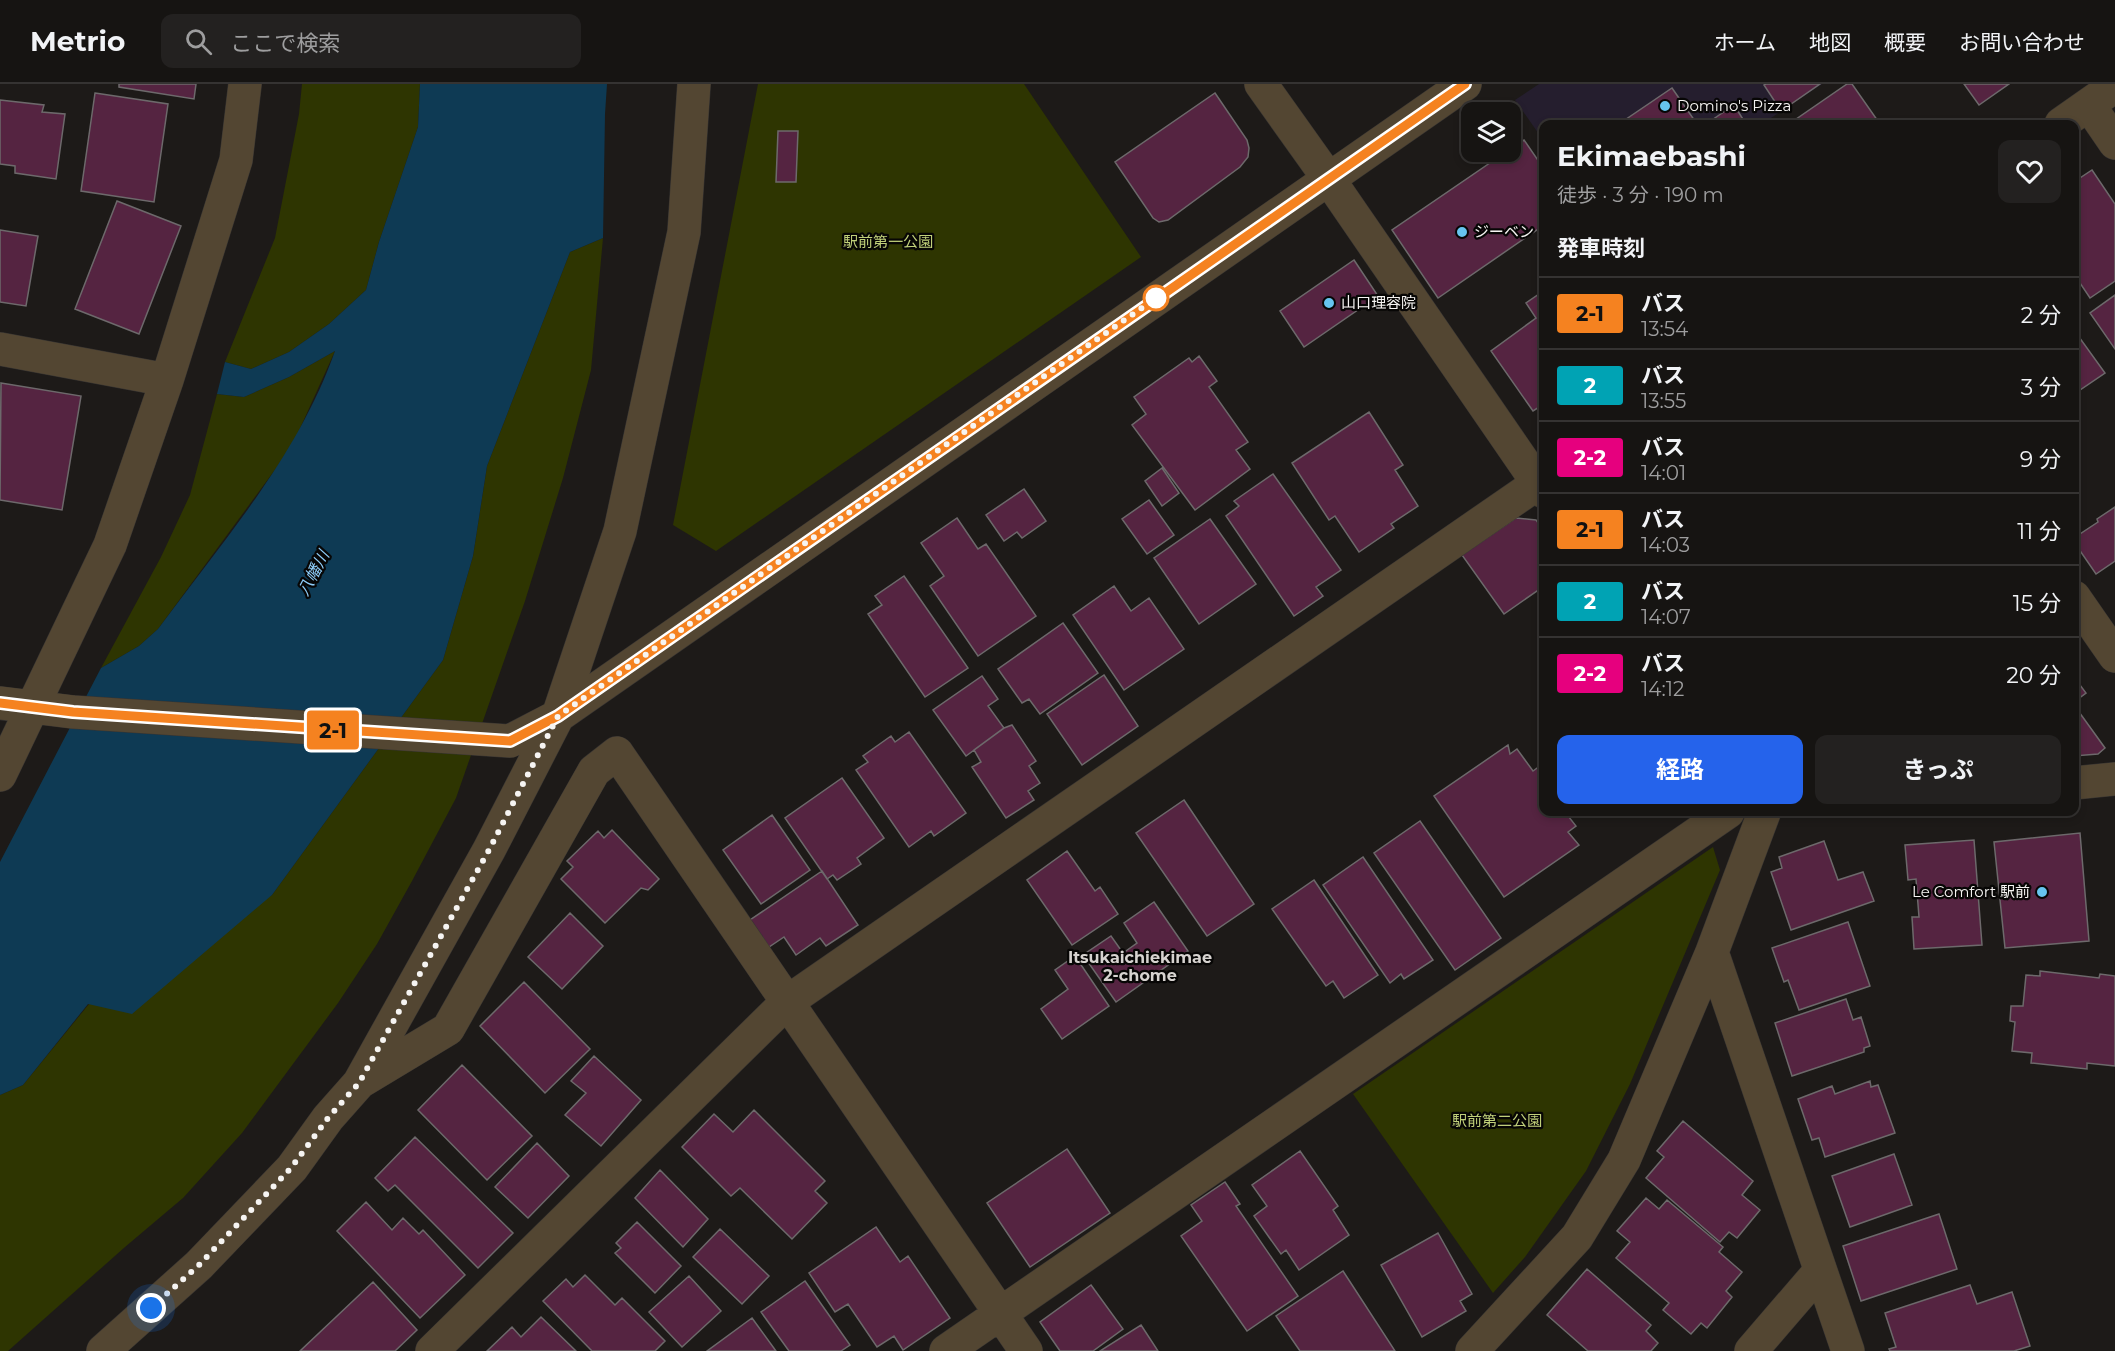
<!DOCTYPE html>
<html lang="ja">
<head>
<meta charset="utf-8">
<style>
  body { margin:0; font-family:Montserrat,"Noto Sans JP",sans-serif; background:#232120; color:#f1f3f6; height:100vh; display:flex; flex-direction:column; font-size:22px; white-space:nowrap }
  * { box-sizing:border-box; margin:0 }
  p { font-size:20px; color:#9e9e9f }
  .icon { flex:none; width:33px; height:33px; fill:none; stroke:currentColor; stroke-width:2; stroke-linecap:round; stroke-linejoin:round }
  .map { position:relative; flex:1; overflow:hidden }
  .side { position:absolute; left:1539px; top:36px; width:540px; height:696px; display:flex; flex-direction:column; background:#161412; border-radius:12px; box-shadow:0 3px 9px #0003,0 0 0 2px #353332 }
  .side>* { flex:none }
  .badge { padding:0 12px; border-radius:4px; font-size:21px; line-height:39px }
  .controls { position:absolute; left:1461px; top:18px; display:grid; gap:12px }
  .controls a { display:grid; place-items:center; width:60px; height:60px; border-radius:12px; background:#161412; box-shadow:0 3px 9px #0003,0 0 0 2px #353332; font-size:30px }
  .you { position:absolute; width:30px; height:30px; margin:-15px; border:4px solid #fff; border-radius:50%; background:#1a73e8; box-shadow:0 0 0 9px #1a73e833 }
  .map>.badge { position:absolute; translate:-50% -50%; box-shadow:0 0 0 3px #fff }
  h2 { padding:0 18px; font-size:22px; line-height:54px }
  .round { display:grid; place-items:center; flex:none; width:63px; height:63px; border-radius:12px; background:#232120 }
  .overview { display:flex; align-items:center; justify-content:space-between; height:102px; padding:0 18px }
  h1 { font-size:28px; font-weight:700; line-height:45px }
  .primary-button { display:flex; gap:12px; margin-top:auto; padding:12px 18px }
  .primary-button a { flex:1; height:69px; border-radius:12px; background:#2563eb; color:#fff; font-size:24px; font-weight:700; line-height:69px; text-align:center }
  .primary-button a+a { background:#232120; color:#f1f3f6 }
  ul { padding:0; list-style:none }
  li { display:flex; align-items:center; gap:18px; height:72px; padding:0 18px; border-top:2px solid #353332 }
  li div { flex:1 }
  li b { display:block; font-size:22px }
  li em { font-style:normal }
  li .badge { min-width:66px; font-weight:700; text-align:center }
  header { display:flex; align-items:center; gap:36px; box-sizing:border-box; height:84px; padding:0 30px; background:#161412; border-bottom:2px solid #353332 }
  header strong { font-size:28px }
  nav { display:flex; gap:33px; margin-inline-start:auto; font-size:21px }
  .search { width:420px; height:54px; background:#232120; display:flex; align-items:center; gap:15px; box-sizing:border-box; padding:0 21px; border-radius:12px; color:#9e9e9f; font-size:22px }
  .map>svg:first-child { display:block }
  .commercial { fill:#251e2e }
  .green { fill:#2e3501 }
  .water { fill:#0e3a54 }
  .building { fill:#552441; stroke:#6d696b; stroke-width:1.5 }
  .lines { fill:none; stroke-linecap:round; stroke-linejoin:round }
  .minor-casing { stroke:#373432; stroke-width:34 }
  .minor { stroke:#534632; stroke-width:33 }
  .line-casing { stroke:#fff; stroke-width:14 }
  .line { stroke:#f58220; stroke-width:9 }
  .walk { stroke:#f6f4f2; stroke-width:6; stroke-dasharray:0 10.8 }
  .poi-dot { fill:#66c4ef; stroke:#070605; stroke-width:2 }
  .stop-dot { fill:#fff; stroke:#f58220; stroke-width:3 }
  .labels { text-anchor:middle; stroke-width:4.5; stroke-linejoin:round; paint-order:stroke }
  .poi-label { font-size:15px; fill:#f6f4f2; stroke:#070605; text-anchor:start }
  .park-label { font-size:15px; fill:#c1d07a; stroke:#070605 }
  .water-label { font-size:16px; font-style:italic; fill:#8ecdf9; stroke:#070605 }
  .neighbourhood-label { font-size:16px; font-weight:bold; fill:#d7d3d0; stroke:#070605 }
</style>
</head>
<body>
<header>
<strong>Metrio</strong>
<div class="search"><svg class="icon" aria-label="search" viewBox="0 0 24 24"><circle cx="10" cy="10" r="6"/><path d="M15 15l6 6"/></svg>ここで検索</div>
<nav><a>ホーム</a><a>地図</a><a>概要</a><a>お問い合わせ</a></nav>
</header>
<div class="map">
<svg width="2115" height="1267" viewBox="0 0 2115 1267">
  <rect width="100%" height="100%" fill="#1d1a18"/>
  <!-- commercial -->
  <path class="commercial" d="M 1539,0 L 1822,0 L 1762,40 L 1544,40 L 1543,56 L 1515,16 Z"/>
  <!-- green -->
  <path class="green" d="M 302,0 L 420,0 L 418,43 L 379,158 L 366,206 L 329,240 L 289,268 L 251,285 L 225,278 L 275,154 L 299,30 Z
    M 758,0 L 1024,0 L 1141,173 L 716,467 L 673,441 Z
    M 603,154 L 591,286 L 563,394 L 525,517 L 456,714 L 412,797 L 377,860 L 338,919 L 242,1049 L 183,1114 L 125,1163 L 8,1267 L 0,1267 L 0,1011 L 23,1001 L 89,920 L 272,811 L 443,576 L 473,472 L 487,382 L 570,168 Z
    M 335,267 L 297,351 L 277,383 L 158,545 L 139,562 L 101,584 L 161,473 L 190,411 L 217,310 L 244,313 L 289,293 Z
    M 1713,763 L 1720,786 L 1630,1000 L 1586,1087 L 1525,1173 L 1493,1209 L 1353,1010 Z"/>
  <!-- water -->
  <path class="water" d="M 420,0 L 607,0 L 605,30 L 603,154 L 570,168 L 487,382 L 473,472 L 443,576 L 272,811 L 132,930 L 88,920 L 23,1001 L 0,1011 L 0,778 L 101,584 L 139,562 L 158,545 C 223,457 298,372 335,267 L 289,293 L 244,313 L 217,310 L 225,278 L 251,285 L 289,268 L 329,240 L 366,206 L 379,158 L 418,43 Z"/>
  <!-- building -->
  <path class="building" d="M 119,0 L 196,0 L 194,15 L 119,3 Z
    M 1766,0 L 1820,0 L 1781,27 L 1764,1 Z
    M 1847,0 L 1852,0 L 1880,40 L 1789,40 Z
    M 1964,0 L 2009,0 L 1979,21 Z
    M 1672,4 L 1697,40 L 1619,40 Z
    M 95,9 L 168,20 L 154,118 L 81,107 Z
    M 1215,9 L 1247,56 L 1249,64 L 1248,73 L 1240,83 L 1168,136 L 1159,138 L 1153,134 L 1115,78 Z
    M 0,16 L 44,21 L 42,28 L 65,30 L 56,95 L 15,89 L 15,82 L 0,80 Z
    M 1734,21 L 1746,40 L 1710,40 L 1709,38 Z
    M 778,47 L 798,47 L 796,98 L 776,98 Z
    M 1524,56 L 1544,85 L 1544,141 L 1438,214 L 1392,146 L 1506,68 L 1510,68 L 1510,65 Z
    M 2092,86 L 2115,120 L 2115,197 L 2090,214 L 2074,190 L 2074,98 Z
    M 117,117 L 181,142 L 139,250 L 75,225 Z
    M 0,146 L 38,152 L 26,222 L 0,218 Z
    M 1354,176 L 1378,212 L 1304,263 L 1280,227 Z
    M 1542,208 L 1544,210 L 1544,320 L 1533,327 L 1491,267 L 1536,234 L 1526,219 Z
    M 2115,211 L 2115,265 L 2090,229 Z
    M 2074,246 L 2105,289 L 2074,310 Z
    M 1199,272 L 1217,297 L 1209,303 L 1248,358 L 1236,366 L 1250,385 L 1195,426 L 1132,341 L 1146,330 L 1134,313 L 1189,274 L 1192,278 Z
    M 1,299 L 81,312 L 62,426 L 0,416 Z
    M 1369,328 L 1403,381 L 1395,386 L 1418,422 L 1391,440 L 1394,444 L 1359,468 L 1335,432 L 1329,436 L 1292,379 Z
    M 1162,384 L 1179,409 L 1162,422 L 1145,397 Z
    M 1273,390 L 1341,486 L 1316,503 L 1323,512 L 1294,532 L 1226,432 L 1239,422 L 1234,417 Z
    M 1024,405 L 1046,437 L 1022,454 L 1017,448 L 1004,457 L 986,431 Z
    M 1149,416 L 1174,451 L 1147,470 L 1122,435 Z
    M 2115,423 L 2115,477 L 2096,490 L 2074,458 L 2074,454 L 2098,438 L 2097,435 Z
    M 957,434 L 978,465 L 986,460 L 1036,532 L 978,572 L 930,502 L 944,492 L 921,459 Z
    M 1516,434 L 1536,436 L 1544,447 L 1544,502 L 1504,530 L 1462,471 Z
    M 1210,435 L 1256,500 L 1199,540 L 1154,474 Z
    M 904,492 L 968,584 L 925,613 L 868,530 L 882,521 L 875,512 Z
    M 1114,502 L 1131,527 L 1149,514 L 1184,565 L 1124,606 L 1073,531 Z
    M 1063,539 L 1098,589 L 1040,630 L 1029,615 L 1022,619 L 998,585 Z
    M 1104,591 L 1138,642 L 1082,681 L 1047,630 Z
    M 982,592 L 998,615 L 988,622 L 1004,644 L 966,672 L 933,626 Z
    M 2074,593 L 2086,609 L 2074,618 Z
    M 2074,621 L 2105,664 L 2098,670 L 2074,672 Z
    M 1012,641 L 1036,677 L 1029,682 L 1040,699 L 1028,707 L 1034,716 L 1006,734 L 972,683 L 981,678 L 974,666 L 1004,644 Z
    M 909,648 L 966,729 L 934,752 L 931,747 L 909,763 L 856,686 L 868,678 L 863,672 L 891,652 L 895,658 Z
    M 1508,661 L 1510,670 L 1517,665 L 1533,687 L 1544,679 L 1544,728 L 1565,728 L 1576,742 L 1568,748 L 1579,761 L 1504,813 L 1434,712 Z
    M 842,694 L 884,754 L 857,774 L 861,780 L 837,796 L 833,791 L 827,795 L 785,734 Z
    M 1184,716 L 1254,820 L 1207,852 L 1136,749 Z
    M 772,731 L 810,786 L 761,820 L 723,766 Z
    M 1420,737 L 1501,854 L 1455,886 L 1374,769 Z
    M 612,746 L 659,795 L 648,806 L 641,804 L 605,839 L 561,795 L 573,783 L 567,777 L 598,747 L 604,754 Z
    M 2080,749 L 2089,857 L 2005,864 L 1994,758 Z
    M 1974,756 L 1982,861 L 1914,865 L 1912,833 L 1919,833 L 1916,795 L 1908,796 L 1905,761 Z
    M 1824,757 L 1838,796 L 1863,788 L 1874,817 L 1791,846 L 1771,788 L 1782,784 L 1779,773 Z
    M 1067,767 L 1095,807 L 1100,803 L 1118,830 L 1072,861 L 1027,796 Z
    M 1363,773 L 1433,876 L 1404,895 L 1401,890 L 1390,899 L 1323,801 Z
    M 822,787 L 858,841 L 826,862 L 820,854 L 796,871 L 784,853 L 769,863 L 750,836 Z
    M 1314,796 L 1378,891 L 1344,914 L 1333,897 L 1326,902 L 1272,825 Z
    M 1154,818 L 1188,867 L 1116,918 L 1083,871 L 1111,852 L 1123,869 L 1137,859 L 1124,839 Z
    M 570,829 L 603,862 L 562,905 L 528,873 Z
    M 1848,838 L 1870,902 L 1799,926 L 1788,896 L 1784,898 L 1772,864 Z
    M 1075,872 L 1109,922 L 1062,955 L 1041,925 L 1068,905 L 1055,886 Z
    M 2040,887 L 2099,894 L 2100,890 L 2115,892 L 2115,982 L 2087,979 L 2087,985 L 2031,979 L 2032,969 L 2012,967 L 2015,938 L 2010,937 L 2011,922 L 2023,922 L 2026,891 L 2040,892 Z
    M 524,898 L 590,965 L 545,1009 L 480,942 Z
    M 1846,915 L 1853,936 L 1861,933 L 1870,962 L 1864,964 L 1864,968 L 1792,992 L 1775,939 Z
    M 594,972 L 641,1016 L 601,1062 L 565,1031 L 586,1009 L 571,997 Z
    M 462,981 L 532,1052 L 487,1096 L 418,1026 Z
    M 1870,997 L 1871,1003 L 1878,1001 L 1895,1049 L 1825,1073 L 1819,1054 L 1812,1056 L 1798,1015 L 1832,1002 L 1835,1010 Z
    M 754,1026 L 825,1097 L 815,1107 L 827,1119 L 792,1155 L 740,1104 L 731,1112 L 682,1063 L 714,1030 L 733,1048 Z
    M 1683,1037 L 1753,1097 L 1742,1111 L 1760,1126 L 1737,1154 L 1729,1148 L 1720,1158 L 1646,1094 L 1664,1073 L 1657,1067 Z
    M 415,1053 L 513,1149 L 478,1184 L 395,1101 L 388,1107 L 375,1094 Z
    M 537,1059 L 569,1092 L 528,1134 L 495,1103 Z
    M 1067,1065 L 1110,1129 L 1030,1183 L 987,1119 Z
    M 1300,1067 L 1338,1122 L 1333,1126 L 1349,1151 L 1299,1186 L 1286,1166 L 1281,1170 L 1254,1132 L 1267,1122 L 1252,1101 Z
    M 1894,1070 L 1912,1121 L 1850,1143 L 1832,1092 Z
    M 660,1086 L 708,1135 L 683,1163 L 635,1114 Z
    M 1225,1098 L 1240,1120 L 1236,1122 L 1298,1212 L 1247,1247 L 1181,1152 L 1202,1137 L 1191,1121 Z
    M 1646,1114 L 1659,1125 L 1667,1116 L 1723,1163 L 1719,1168 L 1742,1188 L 1726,1207 L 1732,1213 L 1707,1244 L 1701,1239 L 1691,1250 L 1663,1226 L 1669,1219 L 1616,1174 L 1630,1158 L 1617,1147 Z
    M 366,1118 L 392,1146 L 403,1134 L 419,1150 L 423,1146 L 465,1191 L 420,1234 L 337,1147 Z
    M 1939,1130 L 1957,1185 L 1861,1217 L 1843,1162 Z
    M 637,1138 L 681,1182 L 655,1209 L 615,1169 L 621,1164 L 616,1159 Z
    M 876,1143 L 900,1178 L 908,1172 L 950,1234 L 903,1266 L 894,1252 L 877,1263 L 848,1220 L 835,1228 L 809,1189 Z
    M 720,1145 L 769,1192 L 742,1220 L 693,1173 Z
    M 1438,1149 L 1472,1210 L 1460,1217 L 1466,1227 L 1422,1253 L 1381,1181 Z
    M 1587,1185 L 1651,1241 L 1646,1247 L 1658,1259 L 1651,1267 L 1588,1267 L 1547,1231 Z
    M 1343,1187 L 1395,1267 L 1300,1267 L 1276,1232 Z
    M 585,1191 L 615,1221 L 622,1214 L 665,1257 L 655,1267 L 592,1267 L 543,1217 L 566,1195 L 573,1203 Z
    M 689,1192 L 721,1227 L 682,1263 L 649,1228 Z
    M 805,1197 L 850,1261 L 841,1267 L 789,1267 L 761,1228 Z
    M 373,1198 L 417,1246 L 395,1267 L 300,1267 Z
    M 1091,1201 L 1123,1245 L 1093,1267 L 1060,1267 L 1040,1238 Z
    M 1970,1201 L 1977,1220 L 2012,1208 L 2030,1262 L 2014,1267 L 1890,1267 L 1889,1265 L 1896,1263 L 1885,1229 Z
    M 541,1233 L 576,1267 L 487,1267 L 512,1243 L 521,1253 Z
    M 752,1234 L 776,1267 L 707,1267 Z
    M 1141,1241 L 1158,1267 L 1100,1267 Z"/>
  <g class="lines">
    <!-- minor casing -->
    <g class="minor-casing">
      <path id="minor" d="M 1261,0 L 1328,94 L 1544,408
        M 2089,21 L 2115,59
        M 2061,40 L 2115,2
        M 0,265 L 167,296
        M 2074,513 L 2115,572
        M 0,619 L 73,628 L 510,657 L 558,632 L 1465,0
        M 0,691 L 110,461 L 167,296 L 236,76 L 245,0
        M 2074,699 L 2115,695
        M 1712,868 L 1848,1267
        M 360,998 L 448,945 L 594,687 L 617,669 L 1026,1267
        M 103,1267 L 199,1181 L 292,1084 L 328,1034 L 359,999 L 489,766 L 558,632 L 620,447 L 684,148 L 694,0
        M 432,1267 L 787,918 L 1544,395
        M 946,1267 L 1728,728
        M 1472,1267 L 1577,1153 L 1624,1076 L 1712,868 L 1764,729
        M 1751,1267 L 1820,1187"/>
    </g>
    <!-- minor -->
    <use href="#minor" class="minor"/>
  </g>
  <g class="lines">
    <!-- line casing -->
    <g class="line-casing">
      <path id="line" d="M 0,619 L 73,628 L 510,657 L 558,632 L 1465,0"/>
    </g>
    <!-- line -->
    <use href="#line" class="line"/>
    <!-- walk -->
    <path class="walk" d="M 151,1224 L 199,1181 L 291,1084 L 328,1034 L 359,999 L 489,766 L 558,632 L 1156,214"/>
  </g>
  <!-- markers -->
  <g class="poi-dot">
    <circle cx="1665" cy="22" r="6"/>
    <circle cx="1462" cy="148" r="6"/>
    <circle cx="1329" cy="219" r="6"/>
    <circle cx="2042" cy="808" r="6"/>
  </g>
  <circle class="stop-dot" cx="1156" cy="214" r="12"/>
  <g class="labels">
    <!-- poi labels -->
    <g class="poi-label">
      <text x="1677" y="27">Domino's Pizza</text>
      <text x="1474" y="153">ジーベン</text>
      <text x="1341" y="224">山口理容院</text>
      <text x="2030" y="813" text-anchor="end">Le Comfort 駅前</text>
    </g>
    <!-- park labels -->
    <g class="park-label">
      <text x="888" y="163">駅前第一公園</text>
      <text x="1497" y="1042">駅前第二公園</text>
    </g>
    <!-- water labels -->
    <g class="water-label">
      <text transform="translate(313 489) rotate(-62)" y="6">八幡川</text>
    </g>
    <!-- neighbourhood labels -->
    <g class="neighbourhood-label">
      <text x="1140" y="879">Itsukaichiekimae<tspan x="1140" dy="18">2-chome</tspan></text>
    </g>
  </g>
</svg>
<div class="controls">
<a><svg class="icon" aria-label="layers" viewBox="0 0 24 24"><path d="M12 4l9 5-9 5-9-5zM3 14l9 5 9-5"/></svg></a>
</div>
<div class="you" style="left:151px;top:1224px"></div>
<b class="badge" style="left:333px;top:646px;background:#f58220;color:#111">2-1</b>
<section class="side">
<div class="overview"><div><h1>Ekimaebashi</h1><p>徒歩 · 3 分 · 190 m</p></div><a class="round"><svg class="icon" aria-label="heart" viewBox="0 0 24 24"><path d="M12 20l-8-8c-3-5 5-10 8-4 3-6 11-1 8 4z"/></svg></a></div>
<h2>発車時刻</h2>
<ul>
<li><span class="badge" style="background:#f58220;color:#111">2-1</span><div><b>バス</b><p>13:54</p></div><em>2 分</em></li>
<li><span class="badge" style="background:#00a3b4;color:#fff">2</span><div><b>バス</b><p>13:55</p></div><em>3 分</em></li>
<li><span class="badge" style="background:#e6007e;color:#fff">2-2</span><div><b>バス</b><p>14:01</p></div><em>9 分</em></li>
<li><span class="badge" style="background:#f58220;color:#111">2-1</span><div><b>バス</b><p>14:03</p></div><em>11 分</em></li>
<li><span class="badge" style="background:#00a3b4;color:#fff">2</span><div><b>バス</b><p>14:07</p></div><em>15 分</em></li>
<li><span class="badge" style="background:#e6007e;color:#fff">2-2</span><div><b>バス</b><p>14:12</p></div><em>20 分</em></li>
</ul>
<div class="primary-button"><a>経路</a><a>きっぷ</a></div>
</section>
</div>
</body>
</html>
